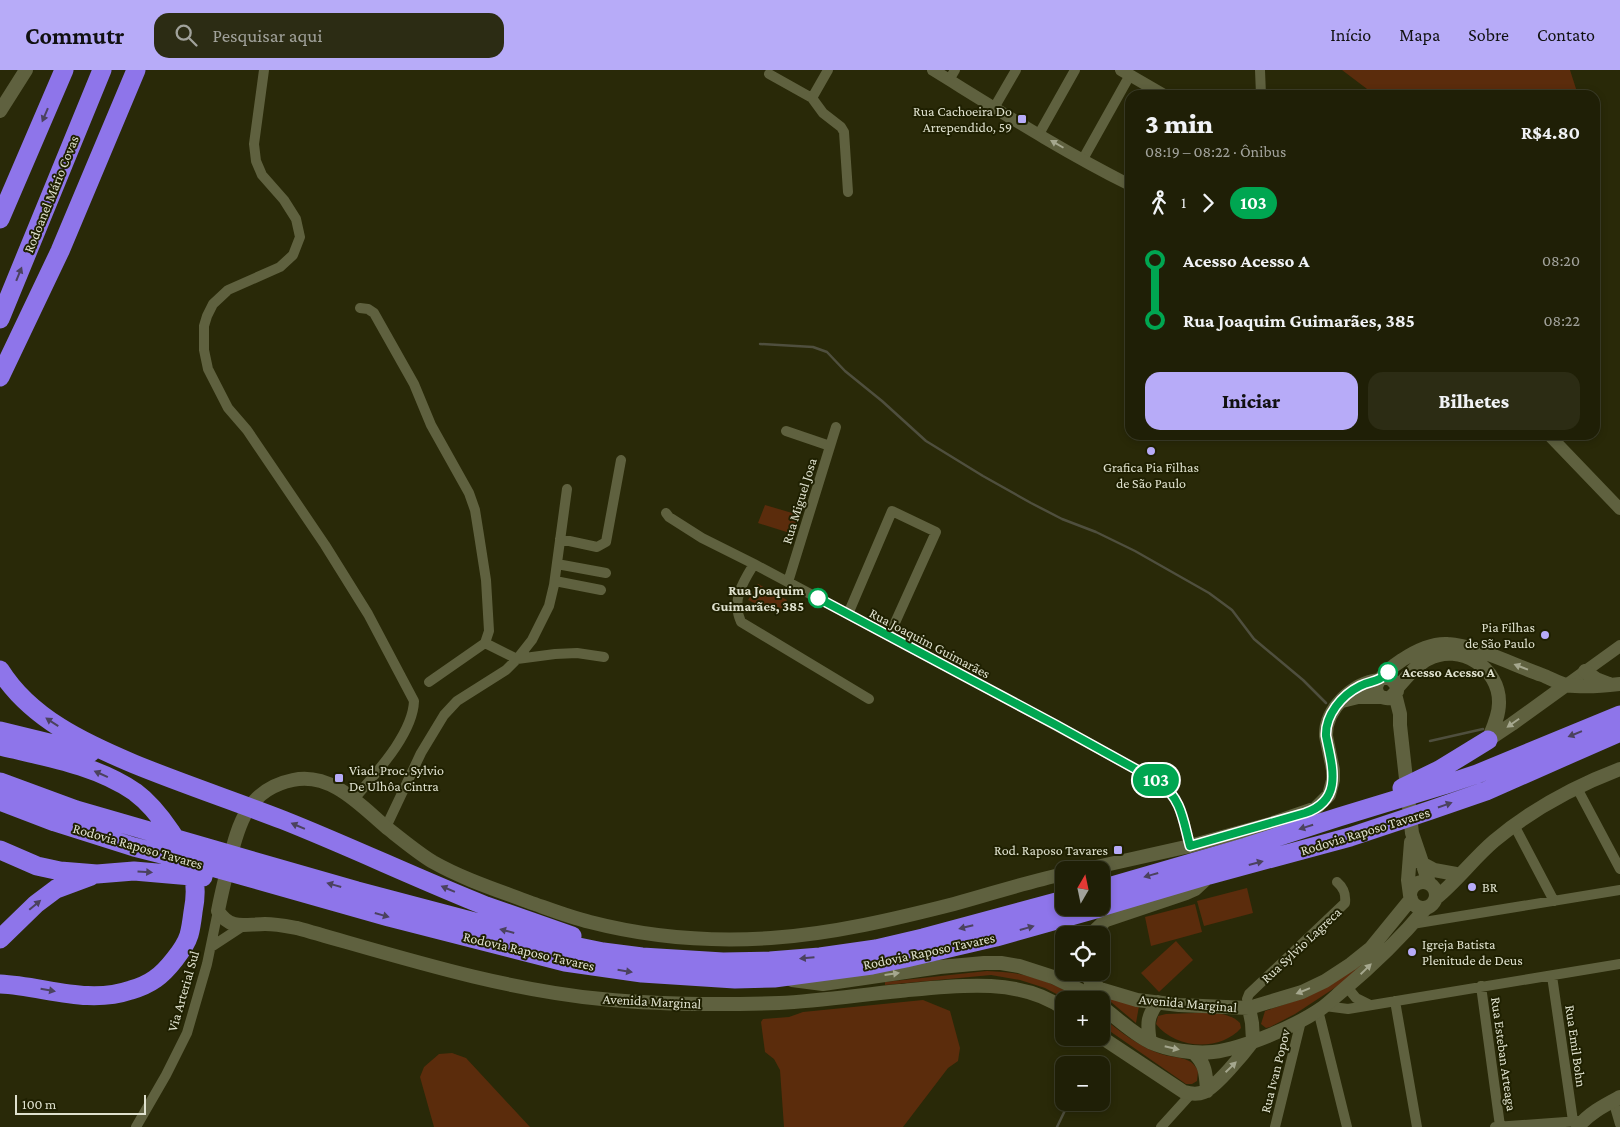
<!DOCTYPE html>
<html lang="pt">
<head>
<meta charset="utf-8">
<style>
  body { margin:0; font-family:"Crimson Pro",serif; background:#2c2c14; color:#f1f3f6; height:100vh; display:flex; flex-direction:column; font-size:19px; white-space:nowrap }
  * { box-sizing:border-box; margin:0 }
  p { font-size:16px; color:#a1a29b }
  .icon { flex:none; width:28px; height:28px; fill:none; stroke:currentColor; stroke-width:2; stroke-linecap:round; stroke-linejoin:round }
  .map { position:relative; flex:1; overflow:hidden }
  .details { position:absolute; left:1125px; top:20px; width:475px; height:350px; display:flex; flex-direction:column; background:#1f1f06; border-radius:15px; box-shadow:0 2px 8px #0003,0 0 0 1px #3c3d28 }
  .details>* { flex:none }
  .badge { padding:0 10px; border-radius:16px; font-size:18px; line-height:32px }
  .needle { width:32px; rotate:9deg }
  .tools { position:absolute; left:1055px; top:791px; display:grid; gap:10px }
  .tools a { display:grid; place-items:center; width:55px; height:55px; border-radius:10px; background:#1f1f06; box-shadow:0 2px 8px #0003,0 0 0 1px #3c3d28; font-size:25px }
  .scale { position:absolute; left:15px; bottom:12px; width:131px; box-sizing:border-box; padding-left:5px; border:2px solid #dfe1ce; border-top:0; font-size:14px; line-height:18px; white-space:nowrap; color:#dfe1ce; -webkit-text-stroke:4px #1f2001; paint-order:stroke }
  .map>.badge { position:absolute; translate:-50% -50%; box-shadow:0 0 0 2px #fff }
  .legs { display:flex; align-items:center; gap:8px; height:55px; padding:0 20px; font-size:16px }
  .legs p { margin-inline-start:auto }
  .headline { display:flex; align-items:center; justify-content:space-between; height:85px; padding:0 20px }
  h1 { font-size:28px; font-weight:800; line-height:38px }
  .cta { display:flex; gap:10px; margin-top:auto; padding:10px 20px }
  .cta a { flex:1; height:58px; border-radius:15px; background:#b7abf8; color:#111; font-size:20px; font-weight:800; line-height:58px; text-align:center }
  .cta a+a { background:#2c2c14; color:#f1f3f6 }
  ul { padding:0 20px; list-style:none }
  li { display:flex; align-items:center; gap:18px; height:60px; font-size:19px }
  li i { display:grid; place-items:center; width:8px; height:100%; margin:0 6px; background:currentColor }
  li i::after { content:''; width:12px; height:12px; margin:-6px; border:4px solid; border-radius:50%; background:#1f1f06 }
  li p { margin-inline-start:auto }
  li:first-child i { background:linear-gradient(#0000 50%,currentColor 0) }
  li:last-child i { background:linear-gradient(currentColor 50%,#0000 0) }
  header { display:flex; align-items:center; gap:30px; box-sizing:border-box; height:70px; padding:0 25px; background:#b7abf8; color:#111 }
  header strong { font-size:24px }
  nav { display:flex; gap:28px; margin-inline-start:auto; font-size:18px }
  .search { width:350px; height:45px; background:#2c2c14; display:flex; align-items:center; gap:12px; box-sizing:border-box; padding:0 18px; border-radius:15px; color:#a1a29b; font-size:19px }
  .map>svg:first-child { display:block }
  .green { fill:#5b2c0c }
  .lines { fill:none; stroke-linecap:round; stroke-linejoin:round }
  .stream { stroke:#4f4f3e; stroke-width:2.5 }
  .minor { stroke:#5f613f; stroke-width:10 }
  .tertiary { stroke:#5f613f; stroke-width:12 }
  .secondary { stroke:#5f613f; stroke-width:14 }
  .motorway { stroke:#8e75ea; stroke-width:19 }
  .oneway { fill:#4b425e }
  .oneway2 { fill:#a5a78e }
  .line-1-casing { stroke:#fff; stroke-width:11 }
  .line-1 { stroke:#00a651; stroke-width:8 }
  .poi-dot { fill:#b7abf8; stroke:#1f2001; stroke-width:2 }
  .stop-1-dot { fill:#fff; stroke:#00a651; stroke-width:2.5 }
  .labels { text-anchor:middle; stroke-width:4; stroke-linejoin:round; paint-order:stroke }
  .poi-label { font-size:14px; fill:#dfe1ce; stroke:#1f2001; text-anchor:end }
  .street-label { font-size:14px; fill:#dfe1ce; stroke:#1f2001 }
  .stop-label { font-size:14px; font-weight:bold; fill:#dfe1ce; stroke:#1f2001; text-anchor:end }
</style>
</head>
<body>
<header>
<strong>Commutr</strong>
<div class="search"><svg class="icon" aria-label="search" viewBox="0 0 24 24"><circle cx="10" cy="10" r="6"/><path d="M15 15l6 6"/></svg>Pesquisar aqui</div>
<nav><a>Início</a><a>Mapa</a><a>Sobre</a><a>Contato</a></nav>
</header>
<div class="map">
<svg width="1620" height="1057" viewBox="0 0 1620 1057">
  <rect width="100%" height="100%" fill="#292908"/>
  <!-- green -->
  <path class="green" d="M 1342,0 L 1570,0 L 1578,25 L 1375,25 Z
    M 765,435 L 799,445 L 793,464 L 758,453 Z
    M 758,514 L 787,530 L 779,545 L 748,530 Z
    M 1247,818 L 1253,843 L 1204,856 L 1197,831 Z
    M 1195,834 L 1202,862 L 1151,876 L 1145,847 Z
    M 1176,871 L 1193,890 L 1159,922 L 1141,903 Z
    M 1376,881 L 1357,902 L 1330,921 L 1295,944 L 1270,957 L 1266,958 L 1261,954 L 1265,941 L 1307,927 Z
    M 987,901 C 998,902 1009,902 1019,904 C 1040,908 1062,917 1080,930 L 1068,930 L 1045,918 L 1020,910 L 991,905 L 885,915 L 885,912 Z
    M 1105,927 L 1139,936 L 1136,953 Z
    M 923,930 L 950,941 L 960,978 L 958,991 L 948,998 L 903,1057 L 784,1057 L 780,1000 L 774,989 L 765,982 L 761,952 L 763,949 L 789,947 L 803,942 Z
    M 1195,943 C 1211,943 1228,941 1240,953 L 1241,958 C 1220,982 1175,979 1156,954 L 1158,946 L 1166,944 Z
    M 1101,946 C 1119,961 1139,977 1161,984 C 1175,989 1191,985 1198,1001 L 1197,1011 L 1192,1014 L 1186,1014 L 1101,955 Z
    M 452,983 L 466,988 L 530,1057 L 434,1057 L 420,1007 L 424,997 L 439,984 Z"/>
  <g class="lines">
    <!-- stream -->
    <path class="stream" d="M 760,274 L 813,277 L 827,282 L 845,301 L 882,331 L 926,371 L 983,406 L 1031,433 L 1062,449 L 1096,462 L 1135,481 L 1209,523 L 1232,540 L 1254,569 L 1303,610 L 1326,633
      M 1430,671 L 1483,659
      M 1057,1057 L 1069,1032"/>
    <!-- minor -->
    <path class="minor" d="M 264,0 L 254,74 L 256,91 L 262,105 L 284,130 L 296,149 L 300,167 L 293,185 L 280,197 L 228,220 L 213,234 L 207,246 L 204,256 L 204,280 L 208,299 L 228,338 L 247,360 L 325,475 L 368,544 L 414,631 C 413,664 375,704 354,729
      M 1260,0 L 1261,25
      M 769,4 L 812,28 L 828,0
      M 949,10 L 955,0
      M 812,28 L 823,43 L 841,57 L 844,62 L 848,122
      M 994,38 L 1016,0
      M 1039,64 L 1075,0
      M 1083,89 L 1130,5
      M 360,238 L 368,239 L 374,243 L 414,314 L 431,355 L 469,423 L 475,440 L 479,465 L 486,510 L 489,561 L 485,573 L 429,612
      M 786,361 L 830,376
      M 666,443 L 669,447 L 702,468 L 754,494 L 981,615 L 1159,712 C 1182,729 1183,750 1190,776
      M 560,469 L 597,477 L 606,472 L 621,390
      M 557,494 L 606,503
      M 754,494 C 743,512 731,530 741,552 L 869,629
      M 555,511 L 601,520
      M 788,512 L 836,357
      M 848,544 L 892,441 L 936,462 L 889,566
      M 485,573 L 517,589 L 532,570 L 549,536 L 554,515 L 567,419
      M 1577,718 L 1620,799
      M 1514,755 L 1554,831
      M 386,757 L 421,683 L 444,645 L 457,631 L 506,600 L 517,589 L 555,584 L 577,583 L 604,587
      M 1412,854 L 1620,820
      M 211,877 L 243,856
      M 1552,906 L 1573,1051
      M 1481,916 L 1500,1056
      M 1347,917 L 1356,928 L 1370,935
      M 1395,931 L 1417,1057
      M 1325,936 L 1348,939 L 1620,894
      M 1249,938 L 1247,929 L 1249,924 L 1345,833 C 1346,824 1344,818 1337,812
      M 1318,940 L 1347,1057
      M 1613,1030 L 1620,1054
      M 136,1057 L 166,1005 L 187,963 L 207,894 L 218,841
      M 1161,1057 L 1191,1024
      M 1275,1057 L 1301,951
      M 1495,1057 L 1579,1051"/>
    <!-- tertiary -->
    <path class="tertiary" d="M 933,0 C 998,40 1062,81 1130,115
      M 1121,0 L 1164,25
      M 1549,365 L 1620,439
      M 1566,615 L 1620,576"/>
    <!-- secondary -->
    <path class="secondary" d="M 0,41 L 26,0
      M 1585,601 L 1596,609 L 1609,614
      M 1382,608 L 1390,608 L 1396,614 L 1397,621 L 1390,628 C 1381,629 1376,625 1376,617 C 1378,608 1394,595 1402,590 C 1414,582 1432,573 1448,574 C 1474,575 1516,596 1542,605 C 1550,608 1558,613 1567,615 C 1584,618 1603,616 1620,614
      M 1397,618 C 1407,607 1416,595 1428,589 C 1460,572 1500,598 1499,633 C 1499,646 1493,658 1488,670
      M 1395,624 L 1400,644 L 1400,655 L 1412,763 L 1429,813
      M 1342,631 L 1358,627 L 1380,627
      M 1488,670 L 1512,654 L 1566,615
      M 1421,793 L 1434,800 L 1456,804
      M 1083,800 L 1190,776 L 1270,754 L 1316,738 L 1329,725 L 1333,710 L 1333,700 L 1326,666 C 1325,639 1353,613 1379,610
      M 1064,804 C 1027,812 991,824 954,834 C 895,849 832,864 771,868 C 711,872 648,867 590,852 C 569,847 549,839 529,832 C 497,820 463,809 433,792 C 418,783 400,768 386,757 C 360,735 331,702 293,710 C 248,719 238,754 229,793 C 225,809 221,825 218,841 C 231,861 245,854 265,854 C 276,854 286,856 297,858 C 397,886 498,919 602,929 C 661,935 720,935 779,933 C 819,931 859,925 900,921 C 951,916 1020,906 1064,939
      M1410 825a13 13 0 1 1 26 0a13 13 0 1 1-26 0Z
      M 1410,825 L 1408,810 L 1411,772
      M 1436,828 C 1457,811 1473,789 1494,771 C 1531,740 1575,716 1620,699
      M 1090,865 L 1106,850 L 1186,823 L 1195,819 L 1208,807
      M 1086,902 L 1091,912 L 1100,919 L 1137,930 L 1179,935 L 1249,938 L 1302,922 L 1325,911 L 1351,894 L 1371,878 L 1411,829
      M 792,910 L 823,914 L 940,897 L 984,893 L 1001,893 L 1019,896 L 1053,907 L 1084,922 L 1094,930
      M 1101,936 C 1117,948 1132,963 1150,972 C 1168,980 1194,984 1213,982 C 1245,978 1296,956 1322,938 C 1329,933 1336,926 1342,921 C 1372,896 1401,868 1426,838
      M 1249,938 L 1252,953 L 1253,971
      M 1101,967 L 1184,1022 C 1191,1024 1197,1025 1204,1022 C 1216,1017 1244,983 1253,971
      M 1150,972 C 1147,954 1147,946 1158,932
      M 1194,983 C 1206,994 1206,1005 1207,1021
      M 1578,1057 C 1589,1043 1605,1035 1620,1027"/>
    <!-- motorway -->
    <path class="motorway" d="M 0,149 L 64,0
      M 0,249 L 102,0
      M 0,307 L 60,181 L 136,0
      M 0,600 C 30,648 84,673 134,694 C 183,714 234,731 283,750 C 351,777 418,809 486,836 C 514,846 543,856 572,866
      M 0,661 L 90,683
      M 0,676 C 46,687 96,695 135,722 C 158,739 187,781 194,809 C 196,819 195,832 193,842 C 192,850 191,858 189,865 C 185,878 167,901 155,909 C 148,914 138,918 131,920 C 87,935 44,916 0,914
      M 0,712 L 76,740 L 357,821 L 535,868 L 603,882 L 642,887 L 723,892 L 770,891 L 820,887 L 876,879 L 923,868 L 1064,830
      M 1402,718 L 1439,700 L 1488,670
      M 0,731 L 55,752 L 134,777 L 205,795 L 389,847 L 565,892 L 642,903 L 735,909 L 774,908 L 872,895 L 906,888 L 996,867 L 1099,838
      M 0,780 L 37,796 L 60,801 L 97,804 L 134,801 L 203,807
      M 1101,819 L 1246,777 L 1339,747 L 1444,715 L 1477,704 L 1620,645
      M 1101,837 L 1209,805 L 1350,767 L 1431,740 L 1486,721 L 1620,662
      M 0,869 L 36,834 L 56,819 L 91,806"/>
  </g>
  <!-- one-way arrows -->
  <defs><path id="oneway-solid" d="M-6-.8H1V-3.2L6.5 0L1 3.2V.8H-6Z" transform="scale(1.25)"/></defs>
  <g class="oneway">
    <use href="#oneway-solid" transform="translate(45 45) rotate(113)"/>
    <use href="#oneway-solid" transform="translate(19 204) rotate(-68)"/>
    <use href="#oneway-solid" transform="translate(52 652) rotate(-147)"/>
    <use href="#oneway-solid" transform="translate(1575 664) rotate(158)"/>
    <use href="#oneway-solid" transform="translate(101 704) rotate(-156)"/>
    <use href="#oneway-solid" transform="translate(1445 735) rotate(-19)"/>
    <use href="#oneway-solid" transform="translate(298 756) rotate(-157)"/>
    <use href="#oneway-solid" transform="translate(1306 757) rotate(162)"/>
    <use href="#oneway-solid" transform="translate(1256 793) rotate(-15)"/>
    <use href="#oneway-solid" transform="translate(145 802) rotate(4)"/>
    <use href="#oneway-solid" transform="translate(1151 805) rotate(164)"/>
    <use href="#oneway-solid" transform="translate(334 815) rotate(-164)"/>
    <use href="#oneway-solid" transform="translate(448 819) rotate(-157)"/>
    <use href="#oneway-solid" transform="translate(35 835) rotate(-40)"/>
    <use href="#oneway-solid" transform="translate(382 845) rotate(16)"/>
    <use href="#oneway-solid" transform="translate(966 857) rotate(166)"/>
    <use href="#oneway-solid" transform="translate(1027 858) rotate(-16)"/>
    <use href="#oneway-solid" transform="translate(507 861) rotate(-165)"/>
    <use href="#oneway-solid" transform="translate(807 888) rotate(175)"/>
    <use href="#oneway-solid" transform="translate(625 901) rotate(9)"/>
    <use href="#oneway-solid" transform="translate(48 920) rotate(10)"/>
  </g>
  <g class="oneway2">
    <use href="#oneway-solid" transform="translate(1057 74) rotate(-150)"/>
    <use href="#oneway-solid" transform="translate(1521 597) rotate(-159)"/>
    <use href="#oneway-solid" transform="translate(1513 653) rotate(145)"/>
    <use href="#oneway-solid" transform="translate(1366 899) rotate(-44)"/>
    <use href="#oneway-solid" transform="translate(892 904) rotate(-8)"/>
    <use href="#oneway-solid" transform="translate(1303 921) rotate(158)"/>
    <use href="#oneway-solid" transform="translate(1172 978) rotate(13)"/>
    <use href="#oneway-solid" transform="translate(1231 997) rotate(-44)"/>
  </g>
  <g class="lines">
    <!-- line-1 casing -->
    <g class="line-1-casing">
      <path id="line-1" d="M 818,528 L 1056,655 L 1159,712 C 1182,729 1183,750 1190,776 L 1305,743 C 1344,730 1332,696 1326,666 C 1325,645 1342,625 1360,616 C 1372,610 1378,613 1388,602"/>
    </g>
    <!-- line-1 -->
    <use href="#line-1" class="line-1"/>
  </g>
  <!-- markers -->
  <g class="poi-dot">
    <rect x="1017" y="44" width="10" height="10" rx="2.5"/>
    <circle cx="1151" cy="381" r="5"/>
    <circle cx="1545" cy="565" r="5"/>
    <rect x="334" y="703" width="10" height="10" rx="2.5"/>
    <rect x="1113" y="775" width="10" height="10" rx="2.5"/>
    <circle cx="1472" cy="817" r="5"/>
    <circle cx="1412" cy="882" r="5"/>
  </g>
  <g class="stop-1-dot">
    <circle cx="818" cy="528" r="9"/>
    <circle cx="1388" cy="602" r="9"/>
  </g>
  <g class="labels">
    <!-- poi labels -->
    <g class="poi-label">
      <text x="1012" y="46">Rua Cachoeira Do<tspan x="1012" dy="16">Arrependido, 59</tspan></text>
      <text x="1151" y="402" text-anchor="middle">Grafica Pia Filhas<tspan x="1151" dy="16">de São Paulo</tspan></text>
      <text x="1535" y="562">Pia Filhas<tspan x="1535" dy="16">de São Paulo</tspan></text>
      <text x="349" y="705" text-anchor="start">Viad. Proc. Sylvio<tspan x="349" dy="16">De Ulhôa Cintra</tspan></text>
      <text x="1108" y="785">Rod. Raposo Tavares</text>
      <text x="1482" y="822" text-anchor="start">BR</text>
      <text x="1422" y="879" text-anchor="start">Igreja Batista<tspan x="1422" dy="16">Plenitude de Deus</tspan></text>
    </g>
    <!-- street labels -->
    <g class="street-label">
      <text transform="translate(51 124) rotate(-68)" y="5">Rodoanel Mário Covas</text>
      <text transform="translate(799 431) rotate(-73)" y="5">Rua Miguel Josa</text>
      <text transform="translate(930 573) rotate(28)" y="5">Rua Joaquim Guimarães</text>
      <text transform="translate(1365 761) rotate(-17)" y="5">Rodovia Raposo Tavares</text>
      <text transform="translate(138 776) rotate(16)" y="5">Rodovia Raposo Tavares</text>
      <text transform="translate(1301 875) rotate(-43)" y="5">Rua Sylvio Lagreca</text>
      <text transform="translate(529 881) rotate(13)" y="5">Rodovia Raposo Tavares</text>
      <text transform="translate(929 881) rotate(-12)" y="5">Rodovia Raposo Tavares</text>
      <text transform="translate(183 921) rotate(-74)" y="5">Via Arterial Sul</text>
      <text transform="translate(652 931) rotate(3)" y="5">Avenida Marginal</text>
      <text transform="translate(1188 933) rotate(5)" y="5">Avenida Marginal</text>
      <text transform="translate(1576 976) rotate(82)" y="5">Rua Emil Bohn</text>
      <text transform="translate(1504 984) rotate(82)" y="5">Rua Esteban Arteaga</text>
      <text transform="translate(1275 1001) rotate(-76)" y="5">Rua Ivan Popov</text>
    </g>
    <!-- stop labels -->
    <g class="stop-label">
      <text x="804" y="525">Rua Joaquim<tspan x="804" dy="16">Guimarães, 385</tspan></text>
      <text x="1402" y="607" text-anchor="start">Acesso Acesso A</text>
    </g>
  </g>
</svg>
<div class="tools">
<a><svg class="needle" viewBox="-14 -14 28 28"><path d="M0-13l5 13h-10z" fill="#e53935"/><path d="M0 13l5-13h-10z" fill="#a1a29b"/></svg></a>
<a><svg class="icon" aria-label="locate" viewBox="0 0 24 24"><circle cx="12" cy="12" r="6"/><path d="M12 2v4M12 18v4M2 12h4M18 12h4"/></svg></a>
<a>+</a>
<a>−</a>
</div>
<div class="scale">100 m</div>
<b class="badge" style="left:1156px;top:710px;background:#00a651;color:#fff">103</b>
<section class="details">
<div class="headline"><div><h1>3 min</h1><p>08:19 – 08:22 · Ônibus</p></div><b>R$4.80</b></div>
<div class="legs"><svg class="icon" aria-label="walk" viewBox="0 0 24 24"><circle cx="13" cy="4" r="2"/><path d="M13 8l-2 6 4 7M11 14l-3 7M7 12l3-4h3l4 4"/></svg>1<svg class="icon" aria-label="forward" viewBox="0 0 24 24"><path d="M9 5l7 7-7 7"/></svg><b class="badge" style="background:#00a651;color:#fff">103</b></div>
<ul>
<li><i style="color:#00a651"></i><b>Acesso Acesso A</b><p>08:20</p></li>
<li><i style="color:#00a651"></i><b>Rua Joaquim Guimarães, 385</b><p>08:22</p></li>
</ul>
<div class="cta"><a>Iniciar</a><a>Bilhetes</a></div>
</section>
</div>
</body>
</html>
